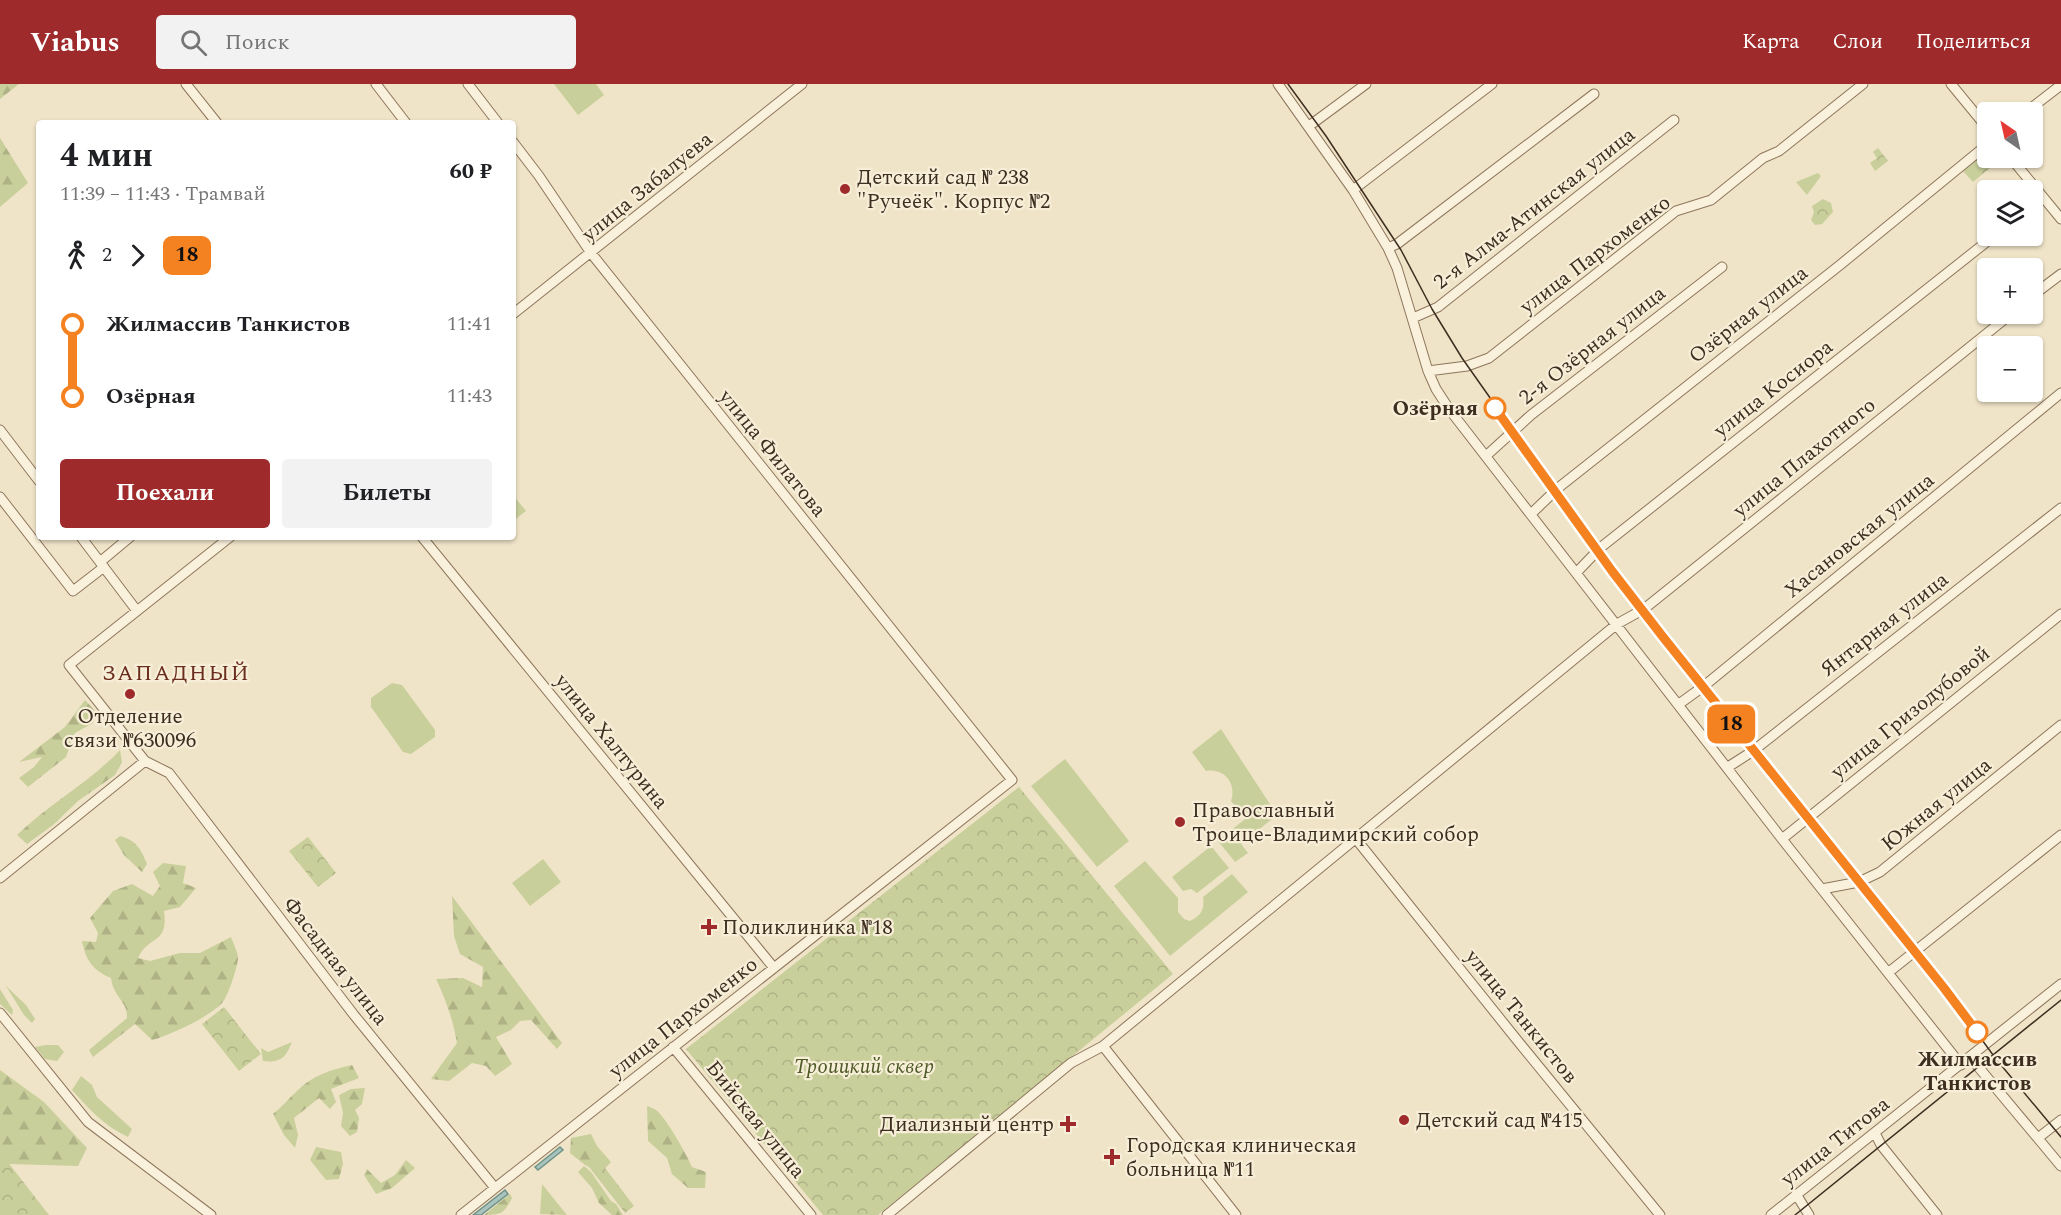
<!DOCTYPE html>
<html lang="ru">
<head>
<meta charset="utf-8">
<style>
  body { margin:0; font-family:Spectral,serif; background:#f2f2f2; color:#202124; height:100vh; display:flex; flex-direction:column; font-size:22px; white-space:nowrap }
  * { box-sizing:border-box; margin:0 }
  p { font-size:20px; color:#757577 }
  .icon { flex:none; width:33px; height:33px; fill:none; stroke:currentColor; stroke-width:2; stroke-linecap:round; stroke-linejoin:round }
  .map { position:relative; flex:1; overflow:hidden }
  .drawer { position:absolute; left:36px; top:36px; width:480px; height:420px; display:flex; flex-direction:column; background:#fff; border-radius:6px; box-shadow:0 2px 4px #0004 }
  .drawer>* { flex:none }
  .badge { padding:0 12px; border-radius:9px; font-size:21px; line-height:39px }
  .needle { width:39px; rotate:326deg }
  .controls { position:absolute; left:1977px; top:18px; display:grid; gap:12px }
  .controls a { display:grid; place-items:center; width:66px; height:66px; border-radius:6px; background:#fff; box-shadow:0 2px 4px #0004; font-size:30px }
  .map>.badge { position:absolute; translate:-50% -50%; box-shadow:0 0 0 3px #fff }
  .legs { display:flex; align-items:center; gap:9px; height:66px; padding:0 24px; font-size:20px }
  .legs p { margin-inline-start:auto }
  .summary { display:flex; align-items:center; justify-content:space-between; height:102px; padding:0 24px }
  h1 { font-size:33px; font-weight:700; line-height:45px }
  .button { display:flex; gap:12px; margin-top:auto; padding:12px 24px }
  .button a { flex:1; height:69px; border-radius:6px; background:#9e2a2b; color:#fff; font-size:24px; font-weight:700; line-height:69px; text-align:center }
  .button a+a { background:#f2f2f2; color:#202124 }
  ul { padding:0 24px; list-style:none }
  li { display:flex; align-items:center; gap:21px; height:72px; font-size:22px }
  li i { display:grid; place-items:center; width:9px; height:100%; margin:0 8px; background:currentColor }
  li i::after { content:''; width:15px; height:15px; margin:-8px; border:4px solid; border-radius:50%; background:#fff }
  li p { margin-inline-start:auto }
  li:first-child i { background:linear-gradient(#0000 50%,currentColor 0) }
  li:last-child i { background:linear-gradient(currentColor 50%,#0000 0) }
  header { display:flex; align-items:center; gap:36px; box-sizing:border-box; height:84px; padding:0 30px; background:#9e2a2b; color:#fff }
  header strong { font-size:28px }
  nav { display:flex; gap:33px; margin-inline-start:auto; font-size:21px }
  .search { width:420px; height:54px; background:#f2f2f2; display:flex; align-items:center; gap:15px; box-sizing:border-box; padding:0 21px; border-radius:6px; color:#757577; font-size:22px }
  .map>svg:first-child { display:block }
  .grass { fill:#c9cf9b }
  .forest { fill:url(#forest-firs) }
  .park { fill:url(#park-crowns) }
  .water { fill:url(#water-ripples); stroke:#6f938a; stroke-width:1.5 }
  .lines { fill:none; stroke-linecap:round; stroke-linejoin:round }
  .minor-casing { stroke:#8d765c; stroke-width:11 }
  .minor { stroke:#faf1dc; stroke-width:9 }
  .tram { stroke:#3d2e20; stroke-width:1.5 }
  .line-1-casing { stroke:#fff; stroke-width:14 }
  .line-1 { stroke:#f58220; stroke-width:9 }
  .poi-dot { fill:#9e2a2b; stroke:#f7eed8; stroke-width:2 }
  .stop-1-dot { fill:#fff; stroke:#f58220; stroke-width:3 }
  .labels { text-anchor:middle; stroke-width:4.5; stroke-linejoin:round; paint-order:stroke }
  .poi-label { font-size:21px; fill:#3d2e20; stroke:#f7eed8; text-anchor:start }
  .street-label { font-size:21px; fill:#3d2e20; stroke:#f7eed8 }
  .stop-label { font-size:21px; font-weight:bold; fill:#3d2e20; stroke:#f7eed8; text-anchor:end }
  .park-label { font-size:21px; font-style:italic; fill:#4d5a26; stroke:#f7eed8 }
  .neighbourhood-label { font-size:22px; letter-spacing:1.5px; fill:#6b2e1e; stroke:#f7eed8 }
</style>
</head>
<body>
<header>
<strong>Viabus</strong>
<div class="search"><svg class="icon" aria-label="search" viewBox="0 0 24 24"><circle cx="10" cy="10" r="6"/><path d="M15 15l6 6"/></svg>Поиск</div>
<nav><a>Карта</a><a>Слои</a><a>Поделиться</a></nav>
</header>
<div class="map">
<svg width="2061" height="1131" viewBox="0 0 2061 1131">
  <defs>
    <pattern id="forest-firs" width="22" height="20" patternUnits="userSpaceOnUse" patternTransform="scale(1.5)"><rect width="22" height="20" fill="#c9cf9b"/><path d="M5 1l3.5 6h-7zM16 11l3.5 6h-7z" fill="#aeb285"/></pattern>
    <pattern id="park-crowns" width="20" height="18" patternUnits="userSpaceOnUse" patternTransform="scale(1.5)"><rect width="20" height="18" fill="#c9cf9b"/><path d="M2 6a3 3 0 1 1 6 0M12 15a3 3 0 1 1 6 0" fill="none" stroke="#aeb285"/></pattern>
    <pattern id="water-ripples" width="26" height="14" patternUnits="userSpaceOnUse" patternTransform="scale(1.5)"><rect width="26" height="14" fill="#a9c4bc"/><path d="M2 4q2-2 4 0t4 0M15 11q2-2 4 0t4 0" fill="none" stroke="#8ba098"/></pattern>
  </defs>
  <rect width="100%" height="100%" fill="#f0e4c8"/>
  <!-- grass -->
  <path class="grass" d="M 554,0 L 596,0 L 604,11 L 578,31 Z
    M 392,599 L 402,601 L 435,646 L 435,653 L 411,670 L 403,668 L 371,623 L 371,614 Z
    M 1221,645 L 1277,731 L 1241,760 L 1248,769 L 1235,778 L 1218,757 L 1245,735 L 1231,717 C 1237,699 1224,684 1206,687 L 1192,668 Z
    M 1065,675 L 1129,757 L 1097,783 L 1031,702 Z
    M 1211,762 L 1229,784 L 1197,809 L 1191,805 L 1183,807 L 1172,793 Z
    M 543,775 L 561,798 L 530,822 L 512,799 Z
    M 1145,777 L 1178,814 L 1178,828 L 1184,835 L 1190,837 C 1201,832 1205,825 1203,813 L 1232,790 L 1248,808 L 1170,872 L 1114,802 Z
    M 6,902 L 26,921 L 35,935 L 32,939 L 24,931 Z
    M 0,905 L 13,926 L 12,931 L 0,920 Z
    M 292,958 C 286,974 280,979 263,977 L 261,964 L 268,968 Z
    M 46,961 L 58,961 L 64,968 L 57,977 L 45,975 L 35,963 Z
    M 81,992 L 92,1001 L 97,1013 L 132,1045 L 128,1053 C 104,1042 89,1025 72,1006 Z"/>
  <!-- forest -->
  <path class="forest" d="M 0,0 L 19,0 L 0,15 Z
    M 0,54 L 28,99 L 0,123 Z
    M 85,616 L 96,628 L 93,639 L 75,649 L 66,673 L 28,703 L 19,694 L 34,683 L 42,673 L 19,678 L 65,643 Z
    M 120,666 L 122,678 L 115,691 L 78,717 L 53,741 L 27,760 L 17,751 C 49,720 90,698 120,666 Z
    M 120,752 C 136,756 141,765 147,780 L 142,788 L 124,771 L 115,756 Z
    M 163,779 L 186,782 L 183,799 L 196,804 L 180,823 L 164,827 C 169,861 148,851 138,874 L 150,877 L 180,869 L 200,869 L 231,853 C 233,859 238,868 238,875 C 237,884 228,913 222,919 C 209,933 171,951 152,956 L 135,940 L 93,973 L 89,966 L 127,934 C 128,917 113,913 111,894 C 92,886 86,876 82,857 L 96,858 L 98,849 L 90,834 L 113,807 L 132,800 L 153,812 L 160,802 L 153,788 Z
    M 452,812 L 562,959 L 557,965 L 531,936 L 520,937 L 511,946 L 496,953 L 512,980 L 495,992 L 486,982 L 472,979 L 449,997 L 431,995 L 457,959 C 453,936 446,916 436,895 L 463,894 L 482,903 L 483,883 L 460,870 L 454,852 Z
    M 352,981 L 359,994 L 331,1005 L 336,1018 L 330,1025 L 319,1014 L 294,1034 L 298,1051 L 295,1064 L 284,1051 L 273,1030 C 282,1023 288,1015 297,1007 C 311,992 332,985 352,981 Z
    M 0,986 L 44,1018 L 87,1064 L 78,1082 L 9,1080 L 0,1101 Z
    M 365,1004 L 362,1020 L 355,1026 L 359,1034 L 357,1048 L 350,1052 L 341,1042 L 343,1029 L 339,1011 L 351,1005 Z
    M 647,1022 C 650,1023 653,1024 656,1026 C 665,1032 687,1071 692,1083 L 706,1088 L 705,1104 L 688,1104 L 672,1090 L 667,1074 L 648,1057 Z
    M 591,1050 L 597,1062 L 611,1078 L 601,1089 L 585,1081 L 570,1069 L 571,1054 Z
    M 316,1063 L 341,1068 L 343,1080 L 339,1095 L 326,1096 L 310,1076 Z
    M 406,1076 L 415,1084 L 392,1104 L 376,1110 L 364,1091 L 367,1085 L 381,1099 L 395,1091 Z
    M 584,1082 L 591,1088 L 611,1117 L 616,1120 L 623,1131 L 612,1131 L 599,1119 L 592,1104 L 578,1088 Z
    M 542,1100 L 567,1131 L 540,1130 Z
    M 510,1110 L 512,1114 C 504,1130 501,1131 484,1131 Z"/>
  <!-- park -->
  <path class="park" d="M 1878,64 L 1888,77 L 1875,87 L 1870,79 L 1877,74 L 1873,68 Z
    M 1987,65 L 1988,74 L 2002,74 L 1973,98 L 1962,86 Z
    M 1818,89 L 1821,92 L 1807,111 L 1796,98 Z
    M 1823,115 L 1831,119 L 1833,128 L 1822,140 L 1815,141 L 1811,136 L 1814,128 L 1812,122 Z
    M 513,411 L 526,427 L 513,437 Z
    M 1019,703 L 1173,890 L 878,1131 L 823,1131 L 686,965 Z
    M 308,753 L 336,789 L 318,803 L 289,767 Z
    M 224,923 L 261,970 L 239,987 L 202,940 Z
    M 0,1068 L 49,1131 L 0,1131 Z
    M 599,1076 L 634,1122 L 625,1129 L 589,1083 Z"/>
  <!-- water -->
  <path class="water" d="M 560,1063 L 563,1066 L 538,1086 L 535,1083 Z
    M 505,1106 L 508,1110 L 481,1131 L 473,1131 Z"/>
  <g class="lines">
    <!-- minor casing -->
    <g class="minor-casing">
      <path id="minor" d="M 186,0 L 217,39
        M 376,0 L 406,39
        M 468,0 L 498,39
        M 1278,0 L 1353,106 L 1388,164 L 1397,184 L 1428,287 L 1436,305 L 1449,325 L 1782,755 L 1961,981
        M 1951,0 L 1988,45
        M 2026,28 L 2061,1
        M 1309,42 L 1366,0
        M 2011,74 L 2061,135
        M 1353,106 L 1492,0
        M 2032,121 L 2043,113
        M 1388,164 L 1397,160 L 1594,10
        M 2032,212 L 2061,190
        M 513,230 L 802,0
        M 1413,234 L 1438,223 L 1674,36
        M 1428,287 L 1467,282 L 1489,274 L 1676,127 L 1711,116 L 1763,74 L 1779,67 L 1863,0
        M 0,346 L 39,397
        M 1487,371 L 1531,331 L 1722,183
        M 0,413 L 73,507 L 104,483
        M 1532,429 L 1558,404 L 1840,181 L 1988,60
        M 81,453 L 137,527
        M 230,453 L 69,581 L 145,677 L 169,689 L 354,931 L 495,1104
        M 422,453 L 774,884
        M 100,478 L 130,453
        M 1577,488 L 1600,464 L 1994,152
        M 1679,620 L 1704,602 L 2061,309
        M 1728,683 L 1753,667 L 2061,424
        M 1356,755 L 1517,956 L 1660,1131
        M 1782,755 L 2061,530
        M 0,794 L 145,677
        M 1822,805 L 1859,798 L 1880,788 L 2061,641
        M 1889,888 L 2061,751
        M 0,929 L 88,1038 L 211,1131
        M 1103,962 L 1236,1131
        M 673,963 L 811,1131
        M 1970,973 L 2061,1082
        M 1875,1049 L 1881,1061 L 1937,1131
        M 2038,1054 L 2061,1036
        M 1796,1110 L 1809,1131
        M 461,1131 L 1012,696 L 591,169 L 539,92 L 513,58
        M 887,1131 L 1071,979 L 1103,962 L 1617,540 L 1644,525 L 2011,230
        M 1771,1131 L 2061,900"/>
    </g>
    <!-- minor -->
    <use href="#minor" class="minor"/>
    <!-- tram -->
    <path class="tram" d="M 1288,0 L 1326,52 L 1401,166 L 1432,225 L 1462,274 L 1612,487 L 1726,634 L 1944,904 L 1996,975 L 2061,1053
      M 1795,1131 L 2061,916"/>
  </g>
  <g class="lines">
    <!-- line-1 casing -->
    <g class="line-1-casing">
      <path id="line-1" d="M 1495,324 L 1612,487 L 1663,553 L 1944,904 L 1977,948"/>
    </g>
    <!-- line-1 -->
    <use href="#line-1" class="line-1"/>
  </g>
  <!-- markers -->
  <g class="poi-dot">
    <circle cx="845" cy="105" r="6"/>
    <circle cx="130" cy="610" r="6"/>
    <circle cx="1180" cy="738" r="6"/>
    <path d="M706 834h6v6h6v6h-6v6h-6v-6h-6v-6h6z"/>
    <circle cx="1404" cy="1036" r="6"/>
    <path d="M1065 1031h6v6h6v6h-6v6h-6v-6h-6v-6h6z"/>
    <path d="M1109 1064h6v6h6v6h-6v6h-6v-6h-6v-6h6z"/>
  </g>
  <g class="stop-1-dot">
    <circle cx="1495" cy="324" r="10"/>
    <circle cx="1977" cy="948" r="10"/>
  </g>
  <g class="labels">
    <!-- poi labels -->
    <g class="poi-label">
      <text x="857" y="100">Детский сад № 238<tspan x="857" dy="24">"Ручеёк". Корпус №2</tspan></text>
      <text x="130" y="639" text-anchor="middle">Отделение<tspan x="130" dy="24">связи №630096</tspan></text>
      <text x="1192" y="733">Православный<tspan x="1192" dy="24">Троице-Владимирский собор</tspan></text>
      <text x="722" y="850">Поликлиника №18</text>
      <text x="1416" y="1043">Детский сад №415</text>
      <text x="1054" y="1047" text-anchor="end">Диализный центр</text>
      <text x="1126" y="1068">Городская клиническая<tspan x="1126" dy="24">больница №11</tspan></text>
    </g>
    <!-- street labels -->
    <g class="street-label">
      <text transform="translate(647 102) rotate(-39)" y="7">улица Забалуева</text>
      <text transform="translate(1534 124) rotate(-38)" y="7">2-я Алма-Атинская улица</text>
      <text transform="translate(1595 170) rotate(-37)" y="7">улица Пархоменко</text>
      <text transform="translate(1748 230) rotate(-38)" y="7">Озёрная улица</text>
      <text transform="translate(1592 261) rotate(-38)" y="7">2-я Озёрная улица</text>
      <text transform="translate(1773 304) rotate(-38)" y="7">улица Косиора</text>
      <text transform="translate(773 369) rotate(51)" y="7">улица Филатова</text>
      <text transform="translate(1804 373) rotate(-39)" y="7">улица Плахотного</text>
      <text transform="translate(1859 451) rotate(-39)" y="7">Хасановская улица</text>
      <text transform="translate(1884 540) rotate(-38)" y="7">Янтарная улица</text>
      <text transform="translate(1910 628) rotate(-39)" y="7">улица Гризодубовой</text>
      <text transform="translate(612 657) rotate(51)" y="7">улица Халтурина</text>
      <text transform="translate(1936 720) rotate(-39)" y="7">Южная улица</text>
      <text transform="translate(336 877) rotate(52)" y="7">Фасадная улица</text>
      <text transform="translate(1522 932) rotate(51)" y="7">улица Танкистов</text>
      <text transform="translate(683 933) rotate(-38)" y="7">улица Пархоменко</text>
      <text transform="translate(756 1035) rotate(51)" y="7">Бийская улица</text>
      <text transform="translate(1835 1057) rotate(-38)" y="7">улица Титова</text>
    </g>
    <!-- stop labels -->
    <g class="stop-label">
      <text x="1478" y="331">Озёрная</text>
      <text x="1977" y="982" text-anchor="middle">Жилмассив<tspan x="1977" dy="24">Танкистов</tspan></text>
    </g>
    <!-- park labels -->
    <g class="park-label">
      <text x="864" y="989">Троицкий сквер</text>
    </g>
    <!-- neighbourhood labels -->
    <g class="neighbourhood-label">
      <text x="176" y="596">ЗАПАДНЫЙ</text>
    </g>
  </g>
</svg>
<div class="controls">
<a><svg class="needle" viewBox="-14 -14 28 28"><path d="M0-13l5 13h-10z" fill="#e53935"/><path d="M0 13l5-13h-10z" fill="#757577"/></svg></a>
<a><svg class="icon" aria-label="layers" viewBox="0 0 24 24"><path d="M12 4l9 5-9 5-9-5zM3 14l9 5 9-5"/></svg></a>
<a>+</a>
<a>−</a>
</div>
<b class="badge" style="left:1731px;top:640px;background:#f58220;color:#111">18</b>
<section class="drawer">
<div class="summary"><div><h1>4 мин</h1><p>11:39 – 11:43 · Трамвай</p></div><b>60 ₽</b></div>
<div class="legs"><svg class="icon" aria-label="walk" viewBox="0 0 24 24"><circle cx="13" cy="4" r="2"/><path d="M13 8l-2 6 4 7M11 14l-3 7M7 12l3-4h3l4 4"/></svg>2<svg class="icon" aria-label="forward" viewBox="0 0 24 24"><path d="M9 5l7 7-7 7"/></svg><b class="badge" style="background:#f58220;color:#111">18</b></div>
<ul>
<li><i style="color:#f58220"></i><b>Жилмассив Танкистов</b><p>11:41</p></li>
<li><i style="color:#f58220"></i><b>Озёрная</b><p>11:43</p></li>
</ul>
<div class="button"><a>Поехали</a><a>Билеты</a></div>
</section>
</div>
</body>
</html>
